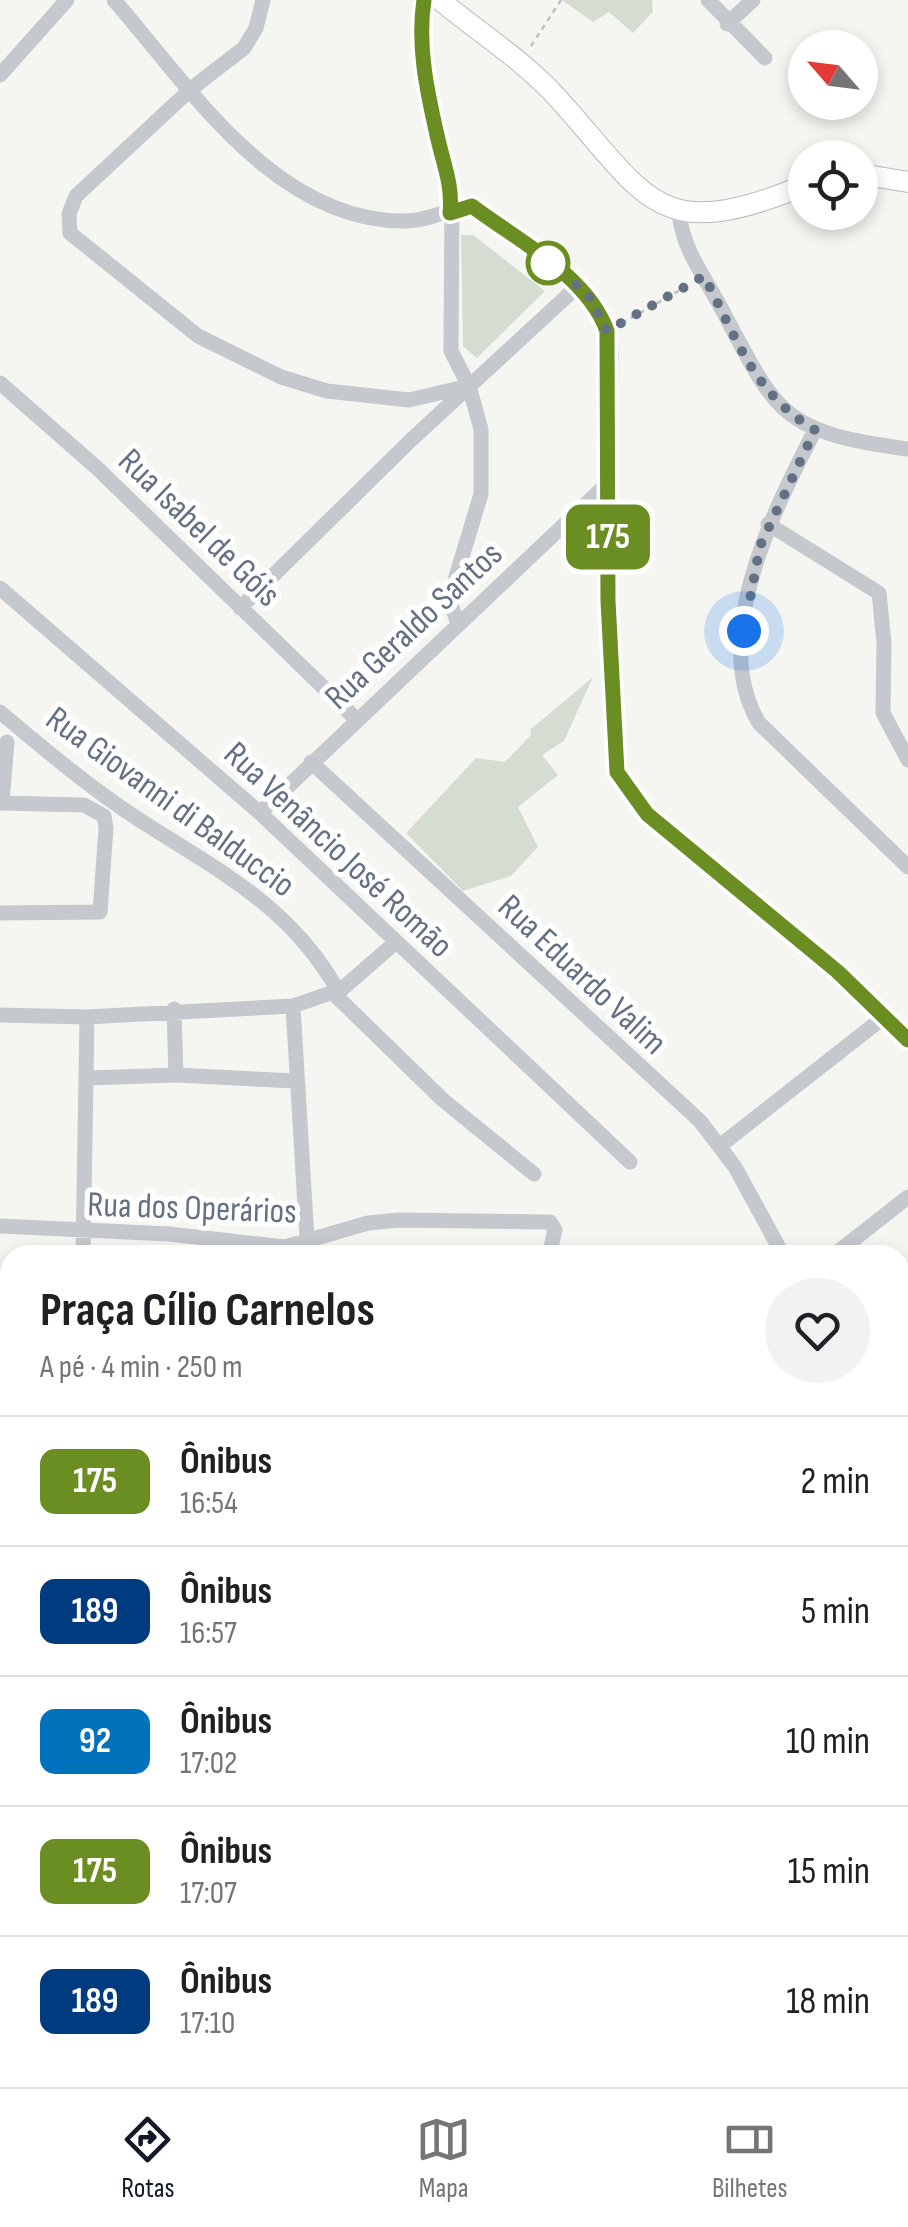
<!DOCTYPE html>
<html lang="pt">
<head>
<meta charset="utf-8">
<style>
  body { margin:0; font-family:"Sofia Sans Condensed",sans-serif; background:#f2f2f2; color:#202124; height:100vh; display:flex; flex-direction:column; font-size:38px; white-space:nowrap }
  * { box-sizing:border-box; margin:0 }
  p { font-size:32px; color:#757577 }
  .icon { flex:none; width:55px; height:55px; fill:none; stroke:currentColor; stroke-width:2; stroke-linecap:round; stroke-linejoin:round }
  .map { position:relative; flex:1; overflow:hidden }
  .details { position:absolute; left:0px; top:1245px; width:910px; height:842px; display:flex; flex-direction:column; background:#fff; border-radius:30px 30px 0 0; box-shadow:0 5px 15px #0003 }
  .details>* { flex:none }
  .badge { padding:0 20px; border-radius:15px; font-size:35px; line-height:65px }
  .needle { width:65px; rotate:298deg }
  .controls { position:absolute; left:788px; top:30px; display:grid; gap:20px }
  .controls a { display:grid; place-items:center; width:90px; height:90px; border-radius:50%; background:#fff; box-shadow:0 5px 15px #0003; font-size:50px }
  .you { position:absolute; width:50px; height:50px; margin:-25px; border:8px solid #fff; border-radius:50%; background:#1a73e8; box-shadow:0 0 0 15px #1a73e833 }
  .map>.badge { position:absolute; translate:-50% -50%; box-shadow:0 0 0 5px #fff }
  .round { display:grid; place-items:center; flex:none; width:105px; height:105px; border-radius:52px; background:#f2f2f2 }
  .overview { display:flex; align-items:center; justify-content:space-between; height:170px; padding:0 40px }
  h1 { font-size:48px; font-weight:700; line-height:75px }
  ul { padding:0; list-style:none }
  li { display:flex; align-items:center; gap:30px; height:130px; padding:0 40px; border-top:2px solid #e0e0e0 }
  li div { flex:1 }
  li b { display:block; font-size:38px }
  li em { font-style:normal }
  li .badge { min-width:110px; font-weight:700; text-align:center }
  .dock { display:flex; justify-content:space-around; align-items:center; height:140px; border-top:2px solid #e0e0e0; background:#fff; font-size:28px; color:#757577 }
  .dock a { display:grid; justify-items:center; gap:5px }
  .dock .active { color:#111827 }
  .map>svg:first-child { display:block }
  .green { fill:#d5ddd3 }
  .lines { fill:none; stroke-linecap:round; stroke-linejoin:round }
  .major-casing { stroke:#b6b9be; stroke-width:22 }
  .path { stroke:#bcbec1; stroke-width:2.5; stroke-dasharray:5 5; stroke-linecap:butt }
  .minor { stroke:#c5c8cc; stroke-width:15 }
  .major { stroke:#fff; stroke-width:20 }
  .line-casing { stroke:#fff; stroke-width:22 }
  .line { stroke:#6b8e23; stroke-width:15 }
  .walk { stroke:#637184; stroke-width:10; stroke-dasharray:0 18 }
  .stop-dot { fill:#fff; stroke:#6b8e23; stroke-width:5 }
  .labels { text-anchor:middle; stroke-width:10; stroke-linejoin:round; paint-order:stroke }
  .street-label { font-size:35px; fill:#637184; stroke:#fff }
</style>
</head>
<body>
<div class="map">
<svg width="908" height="2087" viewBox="0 0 908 2087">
  <rect width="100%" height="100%" fill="#f5f6f2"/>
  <!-- green -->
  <path class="green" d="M 562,0 L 652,0 L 653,12 L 633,33 L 609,12 L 593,22 Z
    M 461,235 L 473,235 L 545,291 L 477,358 L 463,346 Z
    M 593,677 L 564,741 L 542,755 L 558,775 L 518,807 L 538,847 L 511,876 L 463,891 L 406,833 L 476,758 L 505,762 L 531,735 L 530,730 Z
    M 0,1397 L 10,1399 L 10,2078 L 900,2078 L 900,1828 L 908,1828 L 908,2087 L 0,2087 Z"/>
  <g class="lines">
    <!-- major casing -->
    <g class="major-casing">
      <path id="major" d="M 440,0 C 477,31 520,58 553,93 C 648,196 653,248 805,185
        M 860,174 L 908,182
        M 0,1383 L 10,1384
        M 900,1812 L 908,1814"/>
    </g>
    <!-- path -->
    <path class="path" d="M 531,46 L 561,0
      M 622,323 L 689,285
      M 509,2078 L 509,2087"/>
    <!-- minor -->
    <path class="minor" d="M 114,0 C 189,86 275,222 405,221 C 429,221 448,209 471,206 L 587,293 L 600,311 L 611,352 L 608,601 L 617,772 L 647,814 L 838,972 L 908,1041
      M 263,0 L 256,28 L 244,48 L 191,89 L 76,196 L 69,214 L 70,233 L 198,336 L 281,377 L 327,391 L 409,400 L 469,386
      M 424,0 L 420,42 L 452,196 L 451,351 L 469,386 L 481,429 L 481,494 L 449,600 L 458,623
      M 708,0 L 765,58
      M 727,24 L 753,0
      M 0,75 L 67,0
      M 679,212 C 682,247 702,273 719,304 C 777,412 777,432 908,449
      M 0,383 L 97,468 L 356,719
      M 815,430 C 775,508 708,638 759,723 L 908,867
      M 768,524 L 879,593 L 884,643 L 883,713 L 908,760
      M 0,588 L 260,813 L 630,1162
      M 240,608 L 411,440 L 578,286
      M 0,712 C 43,748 88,786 135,817 C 213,868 290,904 338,991
      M 311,762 L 700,1121 L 735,1167 L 783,1255
      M 0,803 L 84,805 L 104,816 L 106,828 L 100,912 L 0,913
      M 2,803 L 7,742
      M 260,813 L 608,483
      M 333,993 L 443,1100 L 534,1174
      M 293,1006 L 308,1255
      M 174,1009 L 176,1075
      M 0,1015 L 87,1017 L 293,1006 L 342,989 L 396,942
      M 88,1078 L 176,1075 L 296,1081
      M 721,1145 L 884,1017
      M 0,1226 L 169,1234 L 285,1247 L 368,1223 L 399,1220 L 550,1222 L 555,1230 L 549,1255
      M 83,1255 L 87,1017
      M 834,1255 L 908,1197
      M 900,1380 L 908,1387
      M 900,1457 L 908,1459
      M 900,1581 L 908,1589
      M 900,1741 L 908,1725"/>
    <!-- major -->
    <use href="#major" class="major"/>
  </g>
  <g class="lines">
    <!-- line casing -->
    <g class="line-casing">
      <path id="line" d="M 424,0 C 417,45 427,91 437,135 C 443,163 453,185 450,213 L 472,206 C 518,241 587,275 607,331 L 608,601 L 617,772 L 647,814 L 838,972 L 908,1040"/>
    </g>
    <!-- line -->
    <use href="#line" class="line"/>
    <!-- walk -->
    <path class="walk" d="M 548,263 L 587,293 L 607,331 L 704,276 C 737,338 752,392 815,430 L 760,546 L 744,631"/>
  </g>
  <!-- markers -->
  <circle class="stop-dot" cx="548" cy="263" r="20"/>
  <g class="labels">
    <!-- street labels -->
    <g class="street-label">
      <text transform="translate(200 527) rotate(44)" y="12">Rua Isabel de Góis</text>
      <text transform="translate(413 625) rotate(-43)" y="12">Rua Geraldo Santos</text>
      <text transform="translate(171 801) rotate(36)" y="12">Rua Giovanni di Balduccio</text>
      <text transform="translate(339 849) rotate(43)" y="12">Rua Venâncio José Romão</text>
      <text transform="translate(583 974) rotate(43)" y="12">Rua Eduardo Valim</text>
      <text transform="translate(192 1207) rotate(2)" y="12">Rua dos Operários</text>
    </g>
  </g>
</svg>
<div class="controls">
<a><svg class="needle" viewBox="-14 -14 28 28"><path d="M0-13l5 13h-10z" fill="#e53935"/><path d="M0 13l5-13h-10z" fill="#757577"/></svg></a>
<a><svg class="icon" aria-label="locate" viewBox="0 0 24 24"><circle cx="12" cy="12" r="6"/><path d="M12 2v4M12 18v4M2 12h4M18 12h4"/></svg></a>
</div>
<div class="you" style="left:744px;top:631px"></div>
<b class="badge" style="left:608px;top:537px;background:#6b8e23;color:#fff">175</b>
<section class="details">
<div class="overview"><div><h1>Praça Cílio Carnelos</h1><p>A pé · 4 min · 250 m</p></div><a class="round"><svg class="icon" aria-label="heart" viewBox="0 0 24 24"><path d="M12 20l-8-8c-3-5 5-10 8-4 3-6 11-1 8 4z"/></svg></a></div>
<ul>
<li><span class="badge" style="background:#6b8e23;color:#fff">175</span><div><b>Ônibus</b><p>16:54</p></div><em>2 min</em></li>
<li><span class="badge" style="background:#003b80;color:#fff">189</span><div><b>Ônibus</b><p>16:57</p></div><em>5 min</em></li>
<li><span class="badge" style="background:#0072bc;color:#fff">92</span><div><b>Ônibus</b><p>17:02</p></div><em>10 min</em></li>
<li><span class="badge" style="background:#6b8e23;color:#fff">175</span><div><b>Ônibus</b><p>17:07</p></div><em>15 min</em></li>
<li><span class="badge" style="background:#003b80;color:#fff">189</span><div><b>Ônibus</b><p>17:10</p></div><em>18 min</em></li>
</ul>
</section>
</div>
<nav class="dock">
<a class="active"><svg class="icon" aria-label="directions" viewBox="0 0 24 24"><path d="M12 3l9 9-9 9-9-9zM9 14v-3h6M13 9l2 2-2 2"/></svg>Rotas</a>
<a><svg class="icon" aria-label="map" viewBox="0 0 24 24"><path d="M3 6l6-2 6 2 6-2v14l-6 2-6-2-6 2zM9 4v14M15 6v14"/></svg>Mapa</a>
<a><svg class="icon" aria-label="tickets" viewBox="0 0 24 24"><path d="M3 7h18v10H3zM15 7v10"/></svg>Bilhetes</a>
</nav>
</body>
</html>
